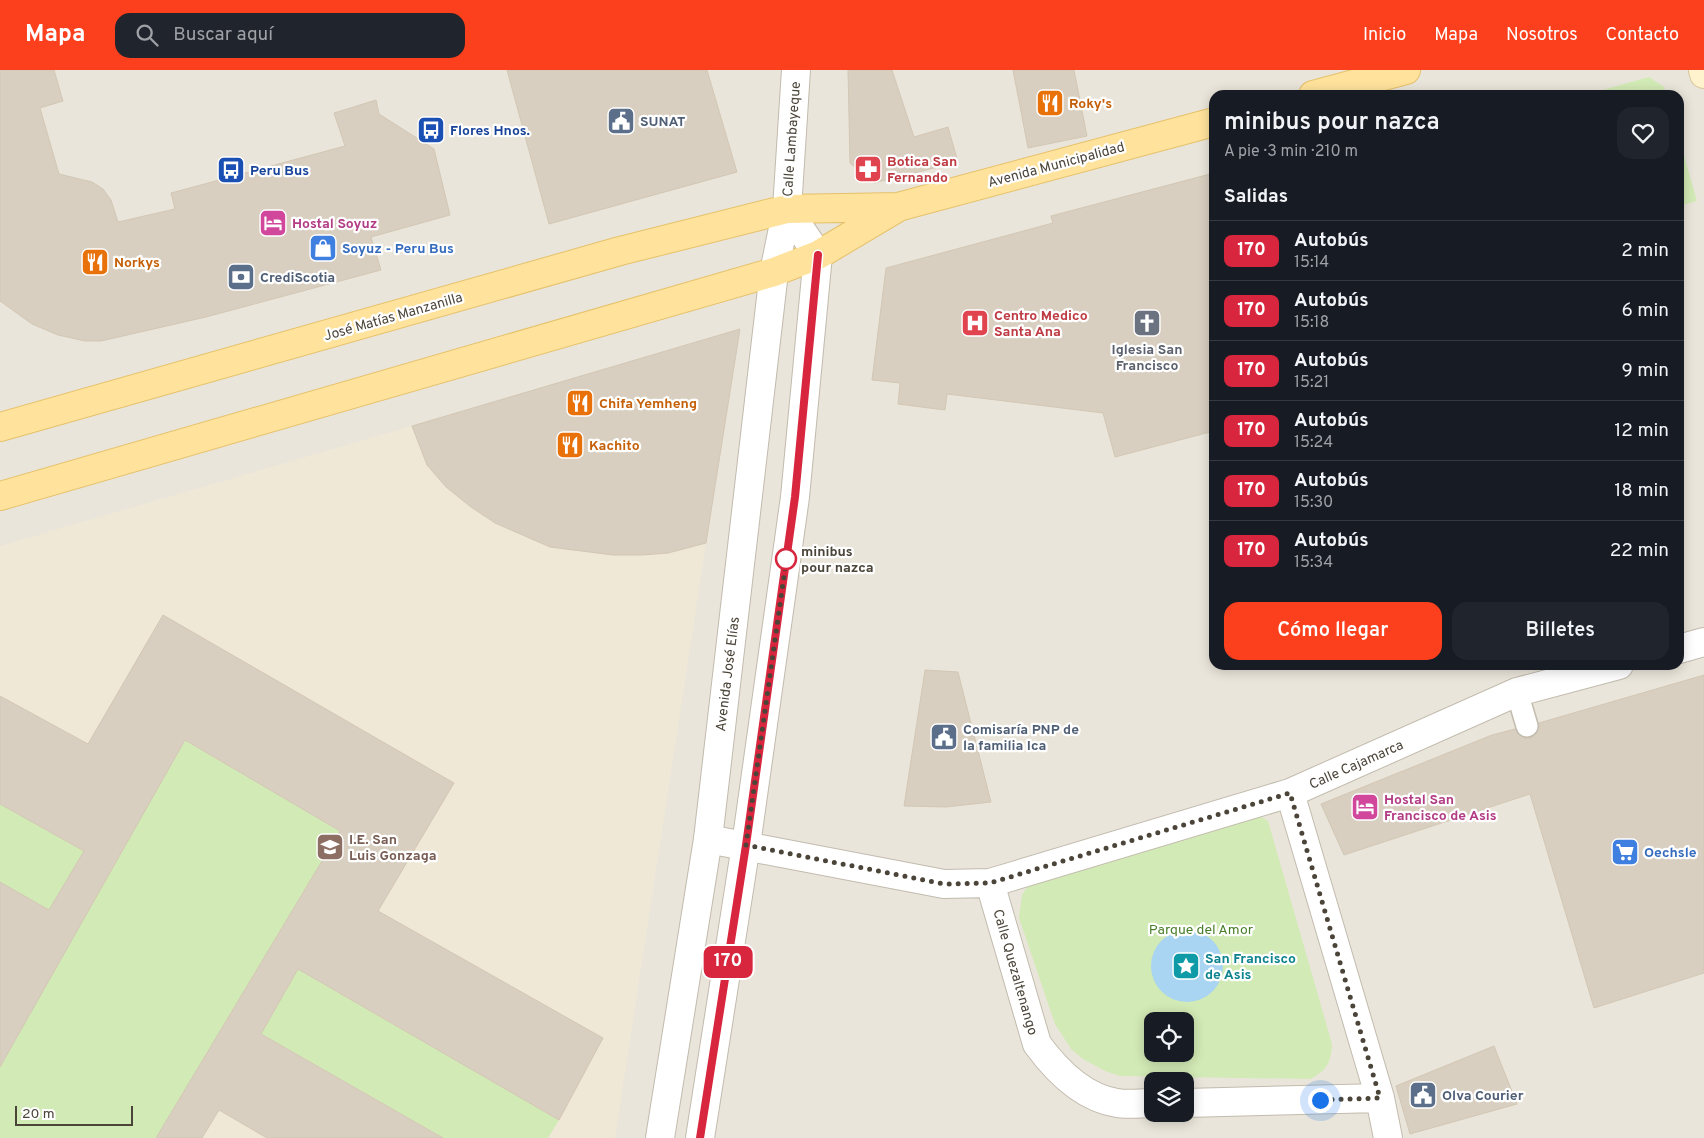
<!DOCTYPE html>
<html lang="es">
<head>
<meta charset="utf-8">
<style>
  body { margin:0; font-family:Overpass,sans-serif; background:#20242c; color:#f1f3f6; height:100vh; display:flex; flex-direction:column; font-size:19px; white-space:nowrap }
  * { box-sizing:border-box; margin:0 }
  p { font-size:16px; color:#9ea1a6 }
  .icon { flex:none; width:28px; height:28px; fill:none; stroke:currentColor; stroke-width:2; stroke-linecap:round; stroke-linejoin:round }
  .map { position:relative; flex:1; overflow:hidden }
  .details { position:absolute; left:1209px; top:20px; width:475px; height:580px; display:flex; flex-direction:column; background:#171b24; border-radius:15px; box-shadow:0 2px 12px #0003 }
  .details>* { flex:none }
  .badge { padding:0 10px; border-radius:8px; font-size:18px; line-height:32px }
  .fabs { position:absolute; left:1144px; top:942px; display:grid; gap:10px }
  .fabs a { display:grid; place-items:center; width:50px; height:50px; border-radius:10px; background:#171b24; box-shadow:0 2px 12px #0003; font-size:25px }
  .scale { position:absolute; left:15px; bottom:12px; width:118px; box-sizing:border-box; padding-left:5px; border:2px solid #4b4439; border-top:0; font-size:14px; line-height:18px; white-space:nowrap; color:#4b4439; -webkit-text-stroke:4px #fff; paint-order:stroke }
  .you { position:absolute; width:25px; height:25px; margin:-12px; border:4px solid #fff; border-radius:50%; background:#1a73e8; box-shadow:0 0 0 8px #1a73e833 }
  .map>.badge { position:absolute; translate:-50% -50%; box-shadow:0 0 0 2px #fff }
  h2 { padding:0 15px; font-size:19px; line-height:45px }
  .round { display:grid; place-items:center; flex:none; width:52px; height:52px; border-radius:15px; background:#20242c }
  .summary { display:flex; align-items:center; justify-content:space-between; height:85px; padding:0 15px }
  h1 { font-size:24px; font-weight:600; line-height:38px }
  .action { display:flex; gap:10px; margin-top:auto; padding:10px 15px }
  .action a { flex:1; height:58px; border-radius:15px; background:#fc3f1d; color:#fff; font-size:20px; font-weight:600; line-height:58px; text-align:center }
  .action a+a { background:#20242c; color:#f1f3f6 }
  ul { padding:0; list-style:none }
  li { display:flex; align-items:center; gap:15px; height:60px; padding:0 15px; border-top:1px solid #363941 }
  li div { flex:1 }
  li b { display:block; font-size:19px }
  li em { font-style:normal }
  li .badge { min-width:55px; font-weight:700; text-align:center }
  header { display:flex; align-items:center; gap:30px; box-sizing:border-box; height:70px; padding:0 25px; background:#fc3f1d; color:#fff }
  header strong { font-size:24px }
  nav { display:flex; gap:28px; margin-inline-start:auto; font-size:18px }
  .search { width:350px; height:45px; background:#20242c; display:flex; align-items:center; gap:12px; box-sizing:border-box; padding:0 18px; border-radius:15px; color:#9ea1a6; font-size:19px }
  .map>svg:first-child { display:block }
  .residential { fill:#eae5da; fill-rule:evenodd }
  .education { fill:#efe8d6 }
  .green { fill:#d2eab5; fill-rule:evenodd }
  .water { fill:#a9d4f2 }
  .building { fill:#d8cfc1; stroke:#d3c7b4 }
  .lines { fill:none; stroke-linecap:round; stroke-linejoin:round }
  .service-casing { stroke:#c2bbae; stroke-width:24 }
  .minor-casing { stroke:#c2bbae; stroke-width:30 }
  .tertiary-casing { stroke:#c2bbae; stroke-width:30 }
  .secondary-casing { stroke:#d6c79b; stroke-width:30 }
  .primary-casing { stroke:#e6c16a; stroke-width:30 }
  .service { stroke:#fff; stroke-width:21 }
  .minor { stroke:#fff; stroke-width:28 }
  .tertiary { stroke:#fff; stroke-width:28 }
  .secondary { stroke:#fff3cd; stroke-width:28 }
  .primary { stroke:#ffe39c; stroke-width:28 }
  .line-casing { stroke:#fff; stroke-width:11 }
  .line { stroke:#d7263d; stroke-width:8 }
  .walk { stroke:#4b4439; stroke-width:5; stroke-dasharray:0 9 }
  .stop-dot { fill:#fff; stroke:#d7263d; stroke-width:2.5 }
  .labels { text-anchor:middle; stroke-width:4.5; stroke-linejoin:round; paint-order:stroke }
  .food-label { font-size:14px; font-weight:bold; fill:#c56008; stroke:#fff; text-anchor:start }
  .service-label { font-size:14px; font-weight:bold; fill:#4e5e75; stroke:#fff; text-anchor:start }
  .transit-label { font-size:14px; font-weight:bold; fill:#164399; stroke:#fff; text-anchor:start }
  .street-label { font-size:14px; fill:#4b4439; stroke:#fff }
  .health-label { font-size:14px; font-weight:bold; fill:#be3a42; stroke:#fff; text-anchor:start }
  .hotel-label { font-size:14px; font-weight:bold; fill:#b23c85; stroke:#fff; text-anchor:start }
  .shop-label { font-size:14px; font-weight:bold; fill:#366cbe; stroke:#fff; text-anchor:start }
  .worship-label { font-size:14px; font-weight:bold; fill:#5b616d; stroke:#fff }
  .stop-label { font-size:14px; font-weight:bold; fill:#4b4439; stroke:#fff; text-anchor:start }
  .education-label { font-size:14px; font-weight:bold; fill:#785e54; stroke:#fff; text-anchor:start }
  .park-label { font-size:14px; fill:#4a7f2a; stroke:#fff }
  .culture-label { font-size:14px; font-weight:bold; fill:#0d838f; stroke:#fff; text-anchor:start }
</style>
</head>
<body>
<header>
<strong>Mapa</strong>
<div class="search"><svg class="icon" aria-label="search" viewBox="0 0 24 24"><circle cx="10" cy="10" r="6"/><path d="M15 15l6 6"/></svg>Buscar aquí</div>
<nav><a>Inicio</a><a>Mapa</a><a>Nosotros</a><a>Contacto</a></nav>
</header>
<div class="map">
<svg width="1704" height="1068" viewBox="0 0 1704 1068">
  <rect width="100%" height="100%" fill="#f6f3ec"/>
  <!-- residential -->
  <path class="residential" d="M 0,0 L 1704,0 L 1704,1068 L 0,1068 ZM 1214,25 L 1679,25 L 1679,595 L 1214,595 ZM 1152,951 L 1185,951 L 1185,984 L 1152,984 ZM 1152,1011 L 1185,1011 L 1185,1044 L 1152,1044 Z"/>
  <!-- education -->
  <path class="education" d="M 412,356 L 427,395 L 446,417 L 471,437 L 495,453 L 550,477 L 613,485 L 642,485 L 668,483 L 706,473 L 615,1068 L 0,1068 L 0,476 Z"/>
  <!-- green -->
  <path class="green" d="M 1649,7 L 1664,17 L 1666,25 L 1585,25 Z
    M 1679,68 L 1697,131 L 1679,136 Z
    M 185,670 L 340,761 L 156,1068 L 0,1068 L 0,997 Z
    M 0,734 L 84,781 L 49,840 L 0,812 Z
    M 1260,746 L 1268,751 L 1332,974 C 1331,992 1327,1001 1310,1009 L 1120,1006 L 1105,1001 L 1083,989 L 1071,979 L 1055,954 L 1019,848 L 1022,825 L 1029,814 ZM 1152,951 L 1185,951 L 1185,984 L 1152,984 Z
    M 298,899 L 559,1050 L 548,1068 L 443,1068 L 261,964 Z"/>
  <!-- water -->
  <path class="water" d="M1151 896a36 36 0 1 1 72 0a36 36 0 1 1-72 0Z"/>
  <!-- building -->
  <path class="building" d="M 0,0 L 54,0 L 63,31 L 40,38 L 59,104 L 92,112 L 103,119 L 111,130 L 118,152 L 175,139 L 171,123 L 345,76 L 334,43 L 376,30 L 379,44 L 434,79 L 450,145 L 371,167 L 381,200 L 206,247 L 101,271 L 85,271 L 58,265 L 32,254 L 0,231 Z
    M 507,0 L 707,0 L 737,102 L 549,154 Z
    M 848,0 L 892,0 L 914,67 L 948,57 L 958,92 L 874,113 L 850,93 Z
    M 1013,0 L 1074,0 L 1087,66 L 1028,78 Z
    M 1214,103 L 1214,361 L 1115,387 L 1103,343 L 947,324 L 945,340 L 898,334 L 900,313 L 872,310 L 886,198 L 1053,153 L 1051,146 Z
    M 740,259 L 706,473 L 668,483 L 642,485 L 613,485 L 550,477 L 495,453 L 471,437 L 446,417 L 427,395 L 412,356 Z
    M 163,545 L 454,713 L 378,841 L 603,968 L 559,1050 L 298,899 L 261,964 L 443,1068 L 267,1068 L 219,1040 L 202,1068 L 156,1068 L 340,761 L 185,670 L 0,997 L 0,812 L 49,840 L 84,781 L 0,734 L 0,626 L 88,674 Z
    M 925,600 L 958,602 L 991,732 L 946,737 L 904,736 Z
    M 1704,605 L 1704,903 L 1594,938 L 1530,724 L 1344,785 L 1321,734 L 1492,665 L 1515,659 L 1524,668 L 1531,668 L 1539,659 L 1539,653 Z
    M 1494,976 L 1517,1034 L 1410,1064 L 1396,1016 Z"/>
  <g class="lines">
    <!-- service casing -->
    <g class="service-casing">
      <path id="service" d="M 1517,622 L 1527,656"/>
    </g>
    <!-- minor casing -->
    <g class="minor-casing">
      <path id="minor" d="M 787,139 L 818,185
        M 774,202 L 787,139 L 796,0
        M 1679,579 L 1704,572
        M 1290,723 L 1380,1028 L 1388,1068
        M 708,769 L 944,814 L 990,813 L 1290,723 L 1517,622 L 1619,595
        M 990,813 L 1037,974 C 1056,1000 1084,1028 1117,1033 C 1128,1035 1141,1033 1152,1033
        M 1185,1033 L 1380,1028"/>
    </g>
    <!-- tertiary casing -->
    <g class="tertiary-casing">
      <path id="tertiary" d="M 660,1068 L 708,769 L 774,202
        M 700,1068 L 746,775 L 795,427 L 818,185"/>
    </g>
    <!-- secondary casing -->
    <g class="secondary-casing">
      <path id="secondary" d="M 1703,0 L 1704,4"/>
    </g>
    <!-- primary casing -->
    <g class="primary-casing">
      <path id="primary" d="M 1313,25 L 1406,0
        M 0,357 L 620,181 L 787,139 L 898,137 L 1214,52
        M 0,426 L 774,202 L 818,185 L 897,138"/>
    </g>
    <!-- service -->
    <use href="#service" class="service"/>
    <!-- minor -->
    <use href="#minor" class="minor"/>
    <!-- tertiary -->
    <use href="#tertiary" class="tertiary"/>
    <!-- secondary -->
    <use href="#secondary" class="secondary"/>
    <!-- primary -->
    <use href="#primary" class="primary"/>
  </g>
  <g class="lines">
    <!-- line casing -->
    <g class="line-casing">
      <path id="line" d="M 700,1068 L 746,775 L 795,427 L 818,185"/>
    </g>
    <!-- line -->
    <use href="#line" class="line"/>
    <!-- walk -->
    <path class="walk" d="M 786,489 L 787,485 L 746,775 L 944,814 L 990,813 L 1290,723 L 1380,1028 L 1320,1030"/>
  </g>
  <!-- icons -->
  <defs>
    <g id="restaurant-square" transform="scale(1.4375)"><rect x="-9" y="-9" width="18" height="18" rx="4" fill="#e8710a" stroke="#fff"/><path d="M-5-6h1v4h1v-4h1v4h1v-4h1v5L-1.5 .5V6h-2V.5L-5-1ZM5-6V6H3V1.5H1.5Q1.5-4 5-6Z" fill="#fff"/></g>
    <g id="civic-square" transform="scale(1.4375)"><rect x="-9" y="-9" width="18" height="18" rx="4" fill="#5c6f8a" stroke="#fff"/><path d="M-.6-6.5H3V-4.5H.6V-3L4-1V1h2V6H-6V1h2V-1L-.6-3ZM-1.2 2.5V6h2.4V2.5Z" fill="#fff"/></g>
    <g id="bus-square" transform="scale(1.4375)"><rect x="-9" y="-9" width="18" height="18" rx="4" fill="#1a4fb4" stroke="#fff"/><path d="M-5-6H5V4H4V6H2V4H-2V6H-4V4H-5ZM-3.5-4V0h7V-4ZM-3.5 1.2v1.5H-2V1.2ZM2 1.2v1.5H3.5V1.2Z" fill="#fff"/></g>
    <g id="pharmacy-square" transform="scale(1.4375)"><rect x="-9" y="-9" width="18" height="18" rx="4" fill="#e0444e" stroke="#fff"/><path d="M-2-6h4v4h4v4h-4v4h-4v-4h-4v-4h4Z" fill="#fff"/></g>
    <g id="hotel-square" transform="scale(1.4375)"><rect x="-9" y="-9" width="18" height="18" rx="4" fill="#d1479c" stroke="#fff"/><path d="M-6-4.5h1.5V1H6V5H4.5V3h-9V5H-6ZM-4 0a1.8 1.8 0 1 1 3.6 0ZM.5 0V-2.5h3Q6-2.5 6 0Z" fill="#fff"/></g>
    <g id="shop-square" transform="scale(1.4375)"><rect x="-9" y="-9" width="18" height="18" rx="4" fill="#3f7fe0" stroke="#fff"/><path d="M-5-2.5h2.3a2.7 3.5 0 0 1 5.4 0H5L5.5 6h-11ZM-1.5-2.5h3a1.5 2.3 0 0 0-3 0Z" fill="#fff"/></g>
    <g id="bank-square" transform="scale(1.4375)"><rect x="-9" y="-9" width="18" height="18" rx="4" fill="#5c6f8a" stroke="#fff"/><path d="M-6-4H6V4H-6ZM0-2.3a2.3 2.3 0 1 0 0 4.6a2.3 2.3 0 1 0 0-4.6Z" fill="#fff"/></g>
    <g id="hospital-square" transform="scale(1.4375)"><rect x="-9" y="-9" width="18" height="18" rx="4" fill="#e0444e" stroke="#fff"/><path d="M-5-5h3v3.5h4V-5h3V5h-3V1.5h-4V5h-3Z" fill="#fff"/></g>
    <g id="church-square" transform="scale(1.4375)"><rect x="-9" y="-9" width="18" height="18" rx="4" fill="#6b7280" stroke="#fff"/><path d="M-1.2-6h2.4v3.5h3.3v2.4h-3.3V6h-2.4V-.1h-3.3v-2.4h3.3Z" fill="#fff"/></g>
    <g id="school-square" transform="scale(1.4375)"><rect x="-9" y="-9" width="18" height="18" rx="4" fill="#8d6e63" stroke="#fff"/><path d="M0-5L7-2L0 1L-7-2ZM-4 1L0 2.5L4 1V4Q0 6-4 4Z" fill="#fff"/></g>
    <g id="supermarket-square" transform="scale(1.4375)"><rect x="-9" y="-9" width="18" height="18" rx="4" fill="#3f7fe0" stroke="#fff"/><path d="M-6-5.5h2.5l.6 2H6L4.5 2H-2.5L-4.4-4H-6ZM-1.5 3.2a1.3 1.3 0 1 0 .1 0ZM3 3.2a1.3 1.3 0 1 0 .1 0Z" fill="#fff"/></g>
    <g id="sight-square" transform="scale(1.4375)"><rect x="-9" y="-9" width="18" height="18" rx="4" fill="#0f9aa8" stroke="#fff"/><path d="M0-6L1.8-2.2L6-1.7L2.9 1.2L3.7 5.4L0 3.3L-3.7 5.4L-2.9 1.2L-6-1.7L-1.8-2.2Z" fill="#fff"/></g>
  </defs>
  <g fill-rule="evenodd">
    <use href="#restaurant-square" x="1050" y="33"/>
    <use href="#civic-square" x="621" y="51"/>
    <use href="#bus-square" x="431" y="60"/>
    <use href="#pharmacy-square" x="868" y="99"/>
    <use href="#bus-square" x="231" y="100"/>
    <use href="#hotel-square" x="273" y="153"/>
    <use href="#shop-square" x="323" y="178"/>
    <use href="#restaurant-square" x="95" y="192"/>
    <use href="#bank-square" x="241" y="207"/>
    <use href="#hospital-square" x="975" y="253"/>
    <use href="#church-square" x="1147" y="253"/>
    <use href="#restaurant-square" x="580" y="333"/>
    <use href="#restaurant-square" x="570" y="375"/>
    <use href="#civic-square" x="944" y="667"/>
    <use href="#hotel-square" x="1365" y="737"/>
    <use href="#school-square" x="330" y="777"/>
    <use href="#supermarket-square" x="1625" y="782"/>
    <use href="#sight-square" x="1186" y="896"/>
    <use href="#civic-square" x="1423" y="1025"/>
  </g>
  <!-- markers -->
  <circle class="stop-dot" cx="786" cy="489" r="10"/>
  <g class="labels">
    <!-- food labels -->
    <g class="food-label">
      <text x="1069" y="38">Roky's</text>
      <text x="114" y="197">Norkys</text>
      <text x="599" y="338">Chifa Yemheng</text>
      <text x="589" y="380">Kachito</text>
    </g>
    <!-- service labels -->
    <g class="service-label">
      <text x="640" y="56">SUNAT</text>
      <text x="260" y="212">CrediScotia</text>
      <text x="963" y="664">Comisaría PNP de<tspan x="963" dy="16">la familia Ica</tspan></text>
      <text x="1442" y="1030">Olva Courier</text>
    </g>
    <!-- transit labels -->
    <g class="transit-label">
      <text x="450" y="65">Flores Hnos.</text>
      <text x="250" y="105">Peru Bus</text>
    </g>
    <!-- street labels -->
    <g class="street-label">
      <text transform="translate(791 69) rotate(-86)" y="5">Calle Lambayeque</text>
      <text transform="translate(1056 94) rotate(-15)" y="5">Avenida Municipalidad</text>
      <text transform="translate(393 246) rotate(-16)" y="5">José Matías Manzanilla</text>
      <text transform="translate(727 604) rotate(-83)" y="5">Avenida José Elías</text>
      <text transform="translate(1356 694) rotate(-24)" y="5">Calle Cajamarca</text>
      <text transform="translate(1016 902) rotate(74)" y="5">Calle Quezaltenango</text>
    </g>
    <!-- health labels -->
    <g class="health-label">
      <text x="887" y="96">Botica San<tspan x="887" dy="16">Fernando</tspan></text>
      <text x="994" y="250">Centro Medico<tspan x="994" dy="16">Santa Ana</tspan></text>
    </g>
    <!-- hotel labels -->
    <g class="hotel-label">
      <text x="292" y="158">Hostal Soyuz</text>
      <text x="1384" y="734">Hostal San<tspan x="1384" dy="16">Francisco de Asis</tspan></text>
    </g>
    <!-- shop labels -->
    <g class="shop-label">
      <text x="342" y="183">Soyuz - Peru Bus</text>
      <text x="1644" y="787">Oechsle</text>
    </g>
    <!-- worship labels -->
    <g class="worship-label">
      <text x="1147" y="284">Iglesia San<tspan x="1147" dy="16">Francisco</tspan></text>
    </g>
    <!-- stop labels -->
    <g class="stop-label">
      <text x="801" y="486">minibus<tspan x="801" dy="16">pour nazca</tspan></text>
    </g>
    <!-- education labels -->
    <g class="education-label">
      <text x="349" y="774">I.E. San<tspan x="349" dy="16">Luis Gonzaga</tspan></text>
    </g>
    <!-- park labels -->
    <g class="park-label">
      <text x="1201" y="864">Parque del Amor</text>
    </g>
    <!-- culture labels -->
    <g class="culture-label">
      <text x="1205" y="893">San Francisco<tspan x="1205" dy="16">de Asis</tspan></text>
    </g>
  </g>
</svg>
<div class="fabs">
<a><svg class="icon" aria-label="locate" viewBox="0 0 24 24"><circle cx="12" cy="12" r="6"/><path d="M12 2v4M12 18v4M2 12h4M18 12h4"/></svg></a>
<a><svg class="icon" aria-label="layers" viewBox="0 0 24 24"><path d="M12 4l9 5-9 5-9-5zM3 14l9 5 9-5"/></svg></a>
</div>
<div class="scale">20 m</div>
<div class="you" style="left:1320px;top:1030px"></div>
<b class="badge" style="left:728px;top:892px;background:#d7263d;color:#fff">170</b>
<section class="details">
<div class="summary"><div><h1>minibus pour nazca</h1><p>A pie · 3 min · 210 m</p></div><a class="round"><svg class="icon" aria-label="heart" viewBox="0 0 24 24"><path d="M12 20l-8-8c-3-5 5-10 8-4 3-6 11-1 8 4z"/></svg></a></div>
<h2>Salidas</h2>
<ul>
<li><span class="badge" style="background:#d7263d;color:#fff">170</span><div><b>Autobús</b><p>15:14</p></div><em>2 min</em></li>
<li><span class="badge" style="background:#d7263d;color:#fff">170</span><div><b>Autobús</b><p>15:18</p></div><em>6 min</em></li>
<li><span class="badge" style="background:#d7263d;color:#fff">170</span><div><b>Autobús</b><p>15:21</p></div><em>9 min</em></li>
<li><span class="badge" style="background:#d7263d;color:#fff">170</span><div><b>Autobús</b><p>15:24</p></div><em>12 min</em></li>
<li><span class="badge" style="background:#d7263d;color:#fff">170</span><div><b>Autobús</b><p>15:30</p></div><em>18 min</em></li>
<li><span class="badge" style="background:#d7263d;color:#fff">170</span><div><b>Autobús</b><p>15:34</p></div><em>22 min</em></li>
</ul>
<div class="action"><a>Cómo llegar</a><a>Billetes</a></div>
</section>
</div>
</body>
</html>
